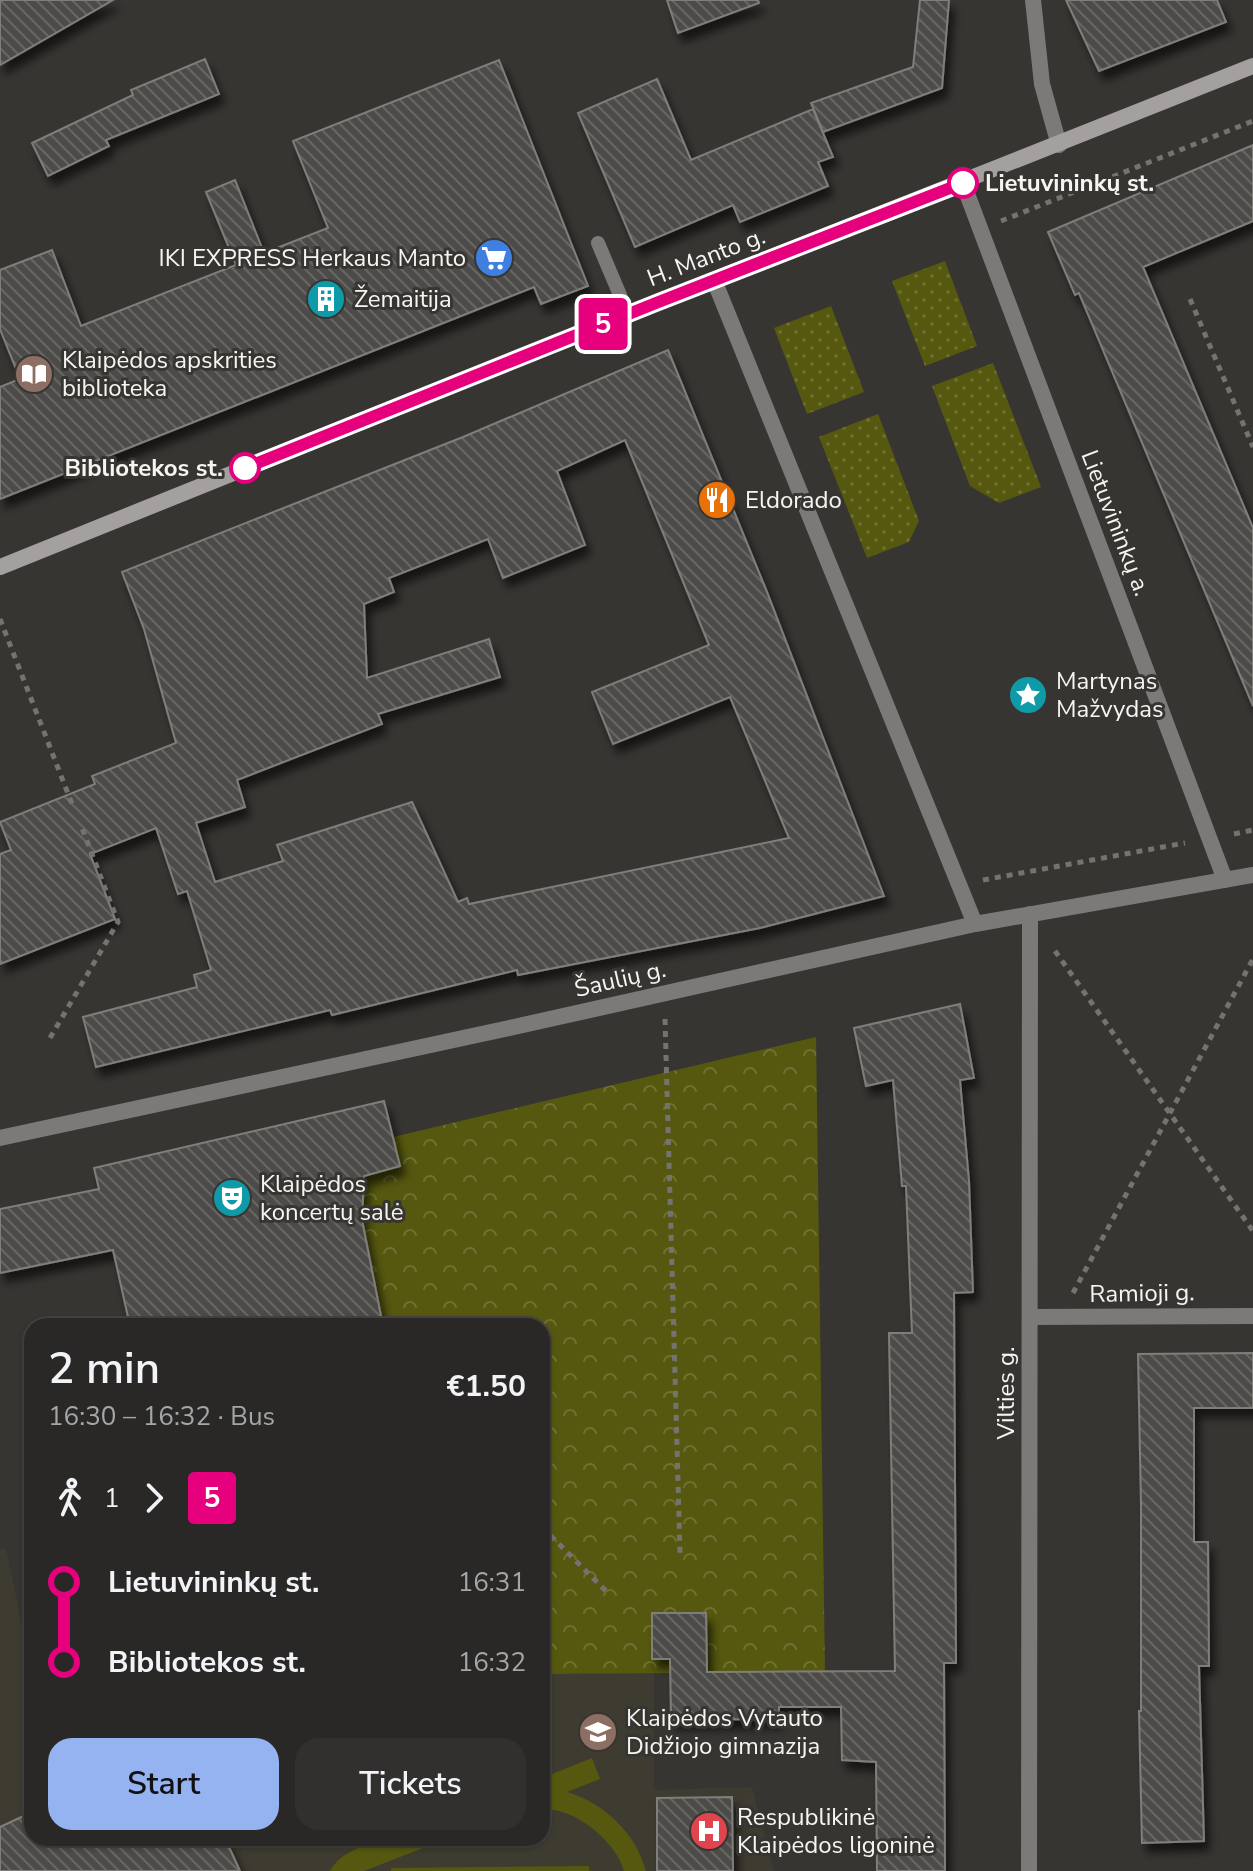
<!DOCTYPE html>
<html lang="en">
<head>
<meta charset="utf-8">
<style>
  body { margin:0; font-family:"Nunito Sans",sans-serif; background:#31302e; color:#f1f3f6; height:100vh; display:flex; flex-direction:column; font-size:30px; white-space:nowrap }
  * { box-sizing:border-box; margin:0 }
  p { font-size:26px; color:#a5a6a7 }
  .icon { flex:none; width:44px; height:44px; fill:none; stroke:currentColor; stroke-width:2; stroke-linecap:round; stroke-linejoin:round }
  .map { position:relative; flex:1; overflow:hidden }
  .sheet { position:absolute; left:24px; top:1318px; width:526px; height:528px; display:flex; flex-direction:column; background:#292826; border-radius:24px; box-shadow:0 2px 6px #0004,0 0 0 2px #454443 }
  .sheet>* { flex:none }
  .badge { padding:0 16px; border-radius:6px; font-size:28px; line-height:52px }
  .map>.badge { position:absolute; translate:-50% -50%; box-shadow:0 0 0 4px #fff }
  .legs { display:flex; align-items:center; gap:12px; height:88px; padding:0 24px; font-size:26px }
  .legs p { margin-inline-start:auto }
  .head { display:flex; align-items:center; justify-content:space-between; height:136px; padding:0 24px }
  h1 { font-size:44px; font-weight:600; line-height:60px }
  .primary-button { display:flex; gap:16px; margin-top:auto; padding:16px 24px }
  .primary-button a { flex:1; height:92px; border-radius:24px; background:#95b2f1; color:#111; font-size:32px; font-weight:600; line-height:92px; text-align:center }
  .primary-button a+a { background:#31302e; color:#f1f3f6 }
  ul { padding:0 24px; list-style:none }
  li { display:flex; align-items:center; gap:28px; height:80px; font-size:30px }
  li i { display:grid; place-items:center; width:12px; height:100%; margin:0 10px; background:currentColor }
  li i::after { content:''; width:20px; height:20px; margin:-10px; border:6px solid; border-radius:50%; background:#292826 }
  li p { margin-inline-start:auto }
  li:first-child i { background:linear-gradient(#0000 50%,currentColor 0) }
  li:last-child i { background:linear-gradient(currentColor 50%,#0000 0) }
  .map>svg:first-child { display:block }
  .built { fill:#3e3b31 }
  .grass { fill:url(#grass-dots) }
  .forest { fill:url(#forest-crowns) }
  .pitch { fill:#56580f }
  .building { fill:url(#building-back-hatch); stroke:#807e7a; stroke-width:2; fill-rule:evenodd; filter:url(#shadow) }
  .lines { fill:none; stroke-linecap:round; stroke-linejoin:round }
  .path { stroke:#757370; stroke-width:5; stroke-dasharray:6 6; stroke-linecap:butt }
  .lane { stroke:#7c7a79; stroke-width:14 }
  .street { stroke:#7c7a79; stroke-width:16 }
  .secondary { stroke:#a4a09f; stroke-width:16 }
  .line-1-casing { stroke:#fff; stroke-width:18 }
  .line-1 { stroke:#e6007e; stroke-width:12 }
  .stop-1-dot { fill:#fff; stroke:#e6007e; stroke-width:4 }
  .labels { text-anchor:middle; stroke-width:6; stroke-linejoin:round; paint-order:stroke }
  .stop-label { font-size:24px; font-weight:bold; fill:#f6f5f2; stroke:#373532; text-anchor:start }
  .street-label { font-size:24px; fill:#f6f5f2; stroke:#373532 }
  .poi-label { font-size:24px; fill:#f6f5f2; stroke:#373532; text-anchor:start }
</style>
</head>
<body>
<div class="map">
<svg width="1253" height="1871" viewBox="0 0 1253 1871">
  <defs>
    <pattern id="grass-dots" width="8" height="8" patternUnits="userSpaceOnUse" patternTransform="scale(2)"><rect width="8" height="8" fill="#56580f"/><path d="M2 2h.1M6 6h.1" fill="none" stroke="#6f7132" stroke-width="1.8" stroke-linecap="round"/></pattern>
    <pattern id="forest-crowns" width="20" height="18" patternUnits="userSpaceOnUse" patternTransform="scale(2)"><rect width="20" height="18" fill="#56580f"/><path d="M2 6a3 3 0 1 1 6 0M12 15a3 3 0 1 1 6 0" fill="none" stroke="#6f7132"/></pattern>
    <pattern id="building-back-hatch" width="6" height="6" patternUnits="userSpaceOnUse" patternTransform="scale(2)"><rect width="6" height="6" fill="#4d4c48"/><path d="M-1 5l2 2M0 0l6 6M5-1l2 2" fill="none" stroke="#676663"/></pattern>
    <filter id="shadow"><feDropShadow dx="5" dy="9" stdDeviation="4" flood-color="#0009"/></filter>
  </defs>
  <rect width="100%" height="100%" fill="#373532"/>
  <!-- built -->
  <path class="built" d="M 6,1548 L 22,1626 L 32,1621 L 32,1838 L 542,1838 L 542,1674 L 654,1673 L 654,1790 L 752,1787 L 774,1871 L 0,1871 L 0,1549 Z"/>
  <!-- grass -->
  <path class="grass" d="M 945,261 L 977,346 L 925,366 L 892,281 Z
    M 831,306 L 864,392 L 807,414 L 774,328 Z
    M 993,363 L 1041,487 L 999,503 L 970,486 L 932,386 Z
    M 878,414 L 919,521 L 909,542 L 867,558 L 819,437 Z"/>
  <!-- forest -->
  <path class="forest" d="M 816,1037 L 825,1672 L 542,1674 L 542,1326 L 383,1326 L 362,1220 L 364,1176 L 400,1166 L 393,1137 Z"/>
  <!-- pitch -->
  <path class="pitch" d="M 592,1758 L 600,1779 L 567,1792 C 604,1803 636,1833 646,1871 L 624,1871 C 616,1841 574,1807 542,1809 L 542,1772 L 547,1776 Z
    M 384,1838 L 449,1838 L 364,1871 L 330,1871 C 340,1852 366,1845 384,1838 Z
    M 589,1866 L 589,1871 L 391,1871 L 391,1868 Z"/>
  <!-- building -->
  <path class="building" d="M 0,0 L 113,0 L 0,65 Z
    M 667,0 L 758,0 L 759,3 L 678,33 Z
    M 920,0 L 949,0 L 942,88 L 823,132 L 811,103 L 913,67 Z
    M 1066,0 L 1217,0 L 1226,22 L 1099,71 Z
    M 205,59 L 219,94 L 106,140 L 109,146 L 48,176 L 32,143 L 133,95 L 131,90 Z
    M 499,60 L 588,286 L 541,304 L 534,287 L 0,499 L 0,387 L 20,379 L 0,329 L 0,270 L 52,250 L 81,326 L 236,265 L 206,192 L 235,180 L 264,253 L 328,228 L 293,141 Z
    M 657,79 L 691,160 L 813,109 L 833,157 L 818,162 L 828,186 L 740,222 L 733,205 L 635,247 L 578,113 Z
    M 1253,145 L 1253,221 L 1143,267 L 1253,528 L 1253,706 L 1079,293 L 1075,295 L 1048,232 Z
    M 668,350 L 767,592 L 884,896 L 760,928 L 518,975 L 517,970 L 332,1015 L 330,1010 L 96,1067 L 83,1017 L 197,987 L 194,975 L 211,970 L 187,891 L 178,894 L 156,828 L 90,854 L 115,919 L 0,964 L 0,854 L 11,850 L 0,822 L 95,784 L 92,776 L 176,743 L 144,629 L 122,572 L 463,437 ZM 625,440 L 709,645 L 592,692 L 613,744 L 730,697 L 789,838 L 469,904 L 467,898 L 458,902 L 412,802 L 277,845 L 283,861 L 215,882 L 196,823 L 245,807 L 237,780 L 382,724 L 378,714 L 500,677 L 489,639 L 367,678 L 364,604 L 394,592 L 389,578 L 488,539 L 503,578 L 585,545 L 557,471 Z
    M 960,1004 L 974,1078 L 960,1080 L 969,1181 L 973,1292 L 954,1293 L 956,1663 L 944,1663 L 945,1871 L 877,1871 L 876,1762 L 842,1760 L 841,1707 L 779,1707 L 779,1719 L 671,1720 L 670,1659 L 652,1659 L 652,1613 L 706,1613 L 707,1672 L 895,1671 L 889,1333 L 912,1333 L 906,1186 L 902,1186 L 893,1080 L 866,1086 L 854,1028 Z
    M 384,1101 L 400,1166 L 364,1176 L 362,1220 L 383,1326 L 130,1326 L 113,1250 L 0,1273 L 0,1209 L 99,1189 L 94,1168 Z
    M 1253,1353 L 1253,1408 L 1194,1408 L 1194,1542 L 1208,1542 L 1209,1666 L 1199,1666 L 1204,1841 L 1142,1843 L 1139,1711 L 1141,1711 L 1141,1504 L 1138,1354 Z
    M 732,1797 L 733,1871 L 657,1871 L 657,1798 Z
    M 32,1812 L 32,1838 L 225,1838 L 240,1871 L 0,1871 L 0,1827 Z"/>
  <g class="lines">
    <!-- path -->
    <path class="path" d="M 1001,221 L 1253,121
      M 1190,299 L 1253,447
      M 0,619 L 74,809
      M 1234,834 L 1253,830
      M 983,880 L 1185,843
      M 1055,951 L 1253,1231
      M 665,1019 L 680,1553
      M 50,1038 L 118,922 L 82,828
      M 1073,1293 L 1253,959
      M 542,1527 L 606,1591"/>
    <!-- lane -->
    <path class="lane" d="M 598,243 L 628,314"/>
    <!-- street -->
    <path class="street" d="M 1033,0 L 1042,84 L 1059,145
      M 963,183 L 1225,880
      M 714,280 L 975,924
      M 0,1138 L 514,1027 L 975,924 L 1253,875
      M 1031,1317 L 1253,1316
      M 1029,1871 L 1030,914"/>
    <!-- secondary -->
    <path class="secondary" d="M 0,567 L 628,314 L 1253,66"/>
  </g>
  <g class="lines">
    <!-- line-1 casing -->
    <g class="line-1-casing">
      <path id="line-1" d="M 245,468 L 656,303 L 963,183"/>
    </g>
    <!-- line-1 -->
    <use href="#line-1" class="line-1"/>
  </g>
  <!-- icons -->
  <defs>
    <g id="supermarket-disc" transform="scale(2)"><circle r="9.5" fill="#3f7fe0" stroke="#373532"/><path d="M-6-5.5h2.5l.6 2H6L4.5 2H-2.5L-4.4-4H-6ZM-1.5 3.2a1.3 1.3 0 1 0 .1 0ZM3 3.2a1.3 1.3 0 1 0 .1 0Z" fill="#fff"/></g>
    <g id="building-disc" transform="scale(2)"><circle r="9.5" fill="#0f9aa8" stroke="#373532"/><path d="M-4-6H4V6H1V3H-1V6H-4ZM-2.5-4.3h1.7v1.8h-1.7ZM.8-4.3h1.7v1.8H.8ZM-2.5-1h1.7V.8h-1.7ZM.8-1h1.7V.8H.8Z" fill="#fff"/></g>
    <g id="library-disc" transform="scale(2)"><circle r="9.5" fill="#8d6e63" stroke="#373532"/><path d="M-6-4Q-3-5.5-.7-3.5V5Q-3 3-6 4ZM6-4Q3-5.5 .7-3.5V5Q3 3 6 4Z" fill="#fff"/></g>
    <g id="restaurant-disc" transform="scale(2)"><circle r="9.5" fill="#e8710a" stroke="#373532"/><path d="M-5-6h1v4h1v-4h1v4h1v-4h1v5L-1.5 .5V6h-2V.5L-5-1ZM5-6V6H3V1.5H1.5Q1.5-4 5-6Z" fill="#fff"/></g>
    <g id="sight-disc" transform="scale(2)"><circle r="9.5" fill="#0f9aa8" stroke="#373532"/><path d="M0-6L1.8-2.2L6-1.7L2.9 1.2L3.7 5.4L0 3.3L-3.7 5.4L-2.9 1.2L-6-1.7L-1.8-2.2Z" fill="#fff"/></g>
    <g id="theatre-disc" transform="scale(2)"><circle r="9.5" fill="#0f9aa8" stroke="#373532"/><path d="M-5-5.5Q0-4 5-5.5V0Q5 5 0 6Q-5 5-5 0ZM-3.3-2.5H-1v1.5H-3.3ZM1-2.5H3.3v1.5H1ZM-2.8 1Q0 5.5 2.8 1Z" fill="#fff"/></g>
    <g id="school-disc" transform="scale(2)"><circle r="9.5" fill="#8d6e63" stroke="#373532"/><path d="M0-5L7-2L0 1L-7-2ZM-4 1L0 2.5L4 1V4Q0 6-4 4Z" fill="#fff"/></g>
    <g id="hospital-disc" transform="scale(2)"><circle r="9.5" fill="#e0444e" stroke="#373532"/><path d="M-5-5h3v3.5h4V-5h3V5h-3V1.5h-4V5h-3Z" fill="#fff"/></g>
  </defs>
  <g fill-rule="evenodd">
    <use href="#supermarket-disc" x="494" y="258"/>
    <use href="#building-disc" x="326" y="299"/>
    <use href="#library-disc" x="34" y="374"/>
    <use href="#restaurant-disc" x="717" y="500"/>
    <use href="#sight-disc" x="1028" y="695"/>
    <use href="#theatre-disc" x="232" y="1198"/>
    <use href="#school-disc" x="598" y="1732"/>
    <use href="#hospital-disc" x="709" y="1831"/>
  </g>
  <!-- markers -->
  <g class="stop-1-dot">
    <circle cx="963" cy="183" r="14"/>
    <circle cx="245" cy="468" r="14"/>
  </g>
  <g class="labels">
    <!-- stop labels -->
    <g class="stop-label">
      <text x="985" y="191">Lietuvininkų st.</text>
      <text x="223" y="476" text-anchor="end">Bibliotekos st.</text>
    </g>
    <!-- street labels -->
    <g class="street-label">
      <text transform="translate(706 257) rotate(-21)" y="8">H. Manto g.</text>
      <text transform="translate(1116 523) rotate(69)" y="8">Lietuvininkų a.</text>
      <text transform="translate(620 979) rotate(-13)" y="8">Šaulių g.</text>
      <text transform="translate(1142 1293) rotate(-1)" y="8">Ramioji g.</text>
      <text transform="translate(1006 1393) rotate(-90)" y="8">Vilties g.</text>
    </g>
    <!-- poi labels -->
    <g class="poi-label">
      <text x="466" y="266" text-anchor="end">IKI EXPRESS Herkaus Manto</text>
      <text x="354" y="307">Žemaitija</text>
      <text x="62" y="368">Klaipėdos apskrities<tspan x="62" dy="28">biblioteka</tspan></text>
      <text x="745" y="508">Eldorado</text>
      <text x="1056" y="689">Martynas<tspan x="1056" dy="28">Mažvydas</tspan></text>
      <text x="260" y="1192">Klaipėdos<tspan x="260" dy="28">koncertų salė</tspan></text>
      <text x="626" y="1726">Klaipėdos Vytauto<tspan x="626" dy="28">Didžiojo gimnazija</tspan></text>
      <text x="737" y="1825">Respublikinė<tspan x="737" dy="28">Klaipėdos ligoninė</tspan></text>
    </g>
  </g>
</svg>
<b class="badge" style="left:603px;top:324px;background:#e6007e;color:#fff">5</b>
<section class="sheet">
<div class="head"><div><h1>2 min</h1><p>16:30 – 16:32 · Bus</p></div><b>€1.50</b></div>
<div class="legs"><svg class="icon" aria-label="walk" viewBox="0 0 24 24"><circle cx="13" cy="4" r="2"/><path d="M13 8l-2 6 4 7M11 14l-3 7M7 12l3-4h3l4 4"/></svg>1<svg class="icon" aria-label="forward" viewBox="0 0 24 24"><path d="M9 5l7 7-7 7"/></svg><b class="badge" style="background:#e6007e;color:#fff">5</b></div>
<ul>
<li><i style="color:#e6007e"></i><b>Lietuvininkų st.</b><p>16:31</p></li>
<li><i style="color:#e6007e"></i><b>Bibliotekos st.</b><p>16:32</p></li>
</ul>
<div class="primary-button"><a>Start</a><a>Tickets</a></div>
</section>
</div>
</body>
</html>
